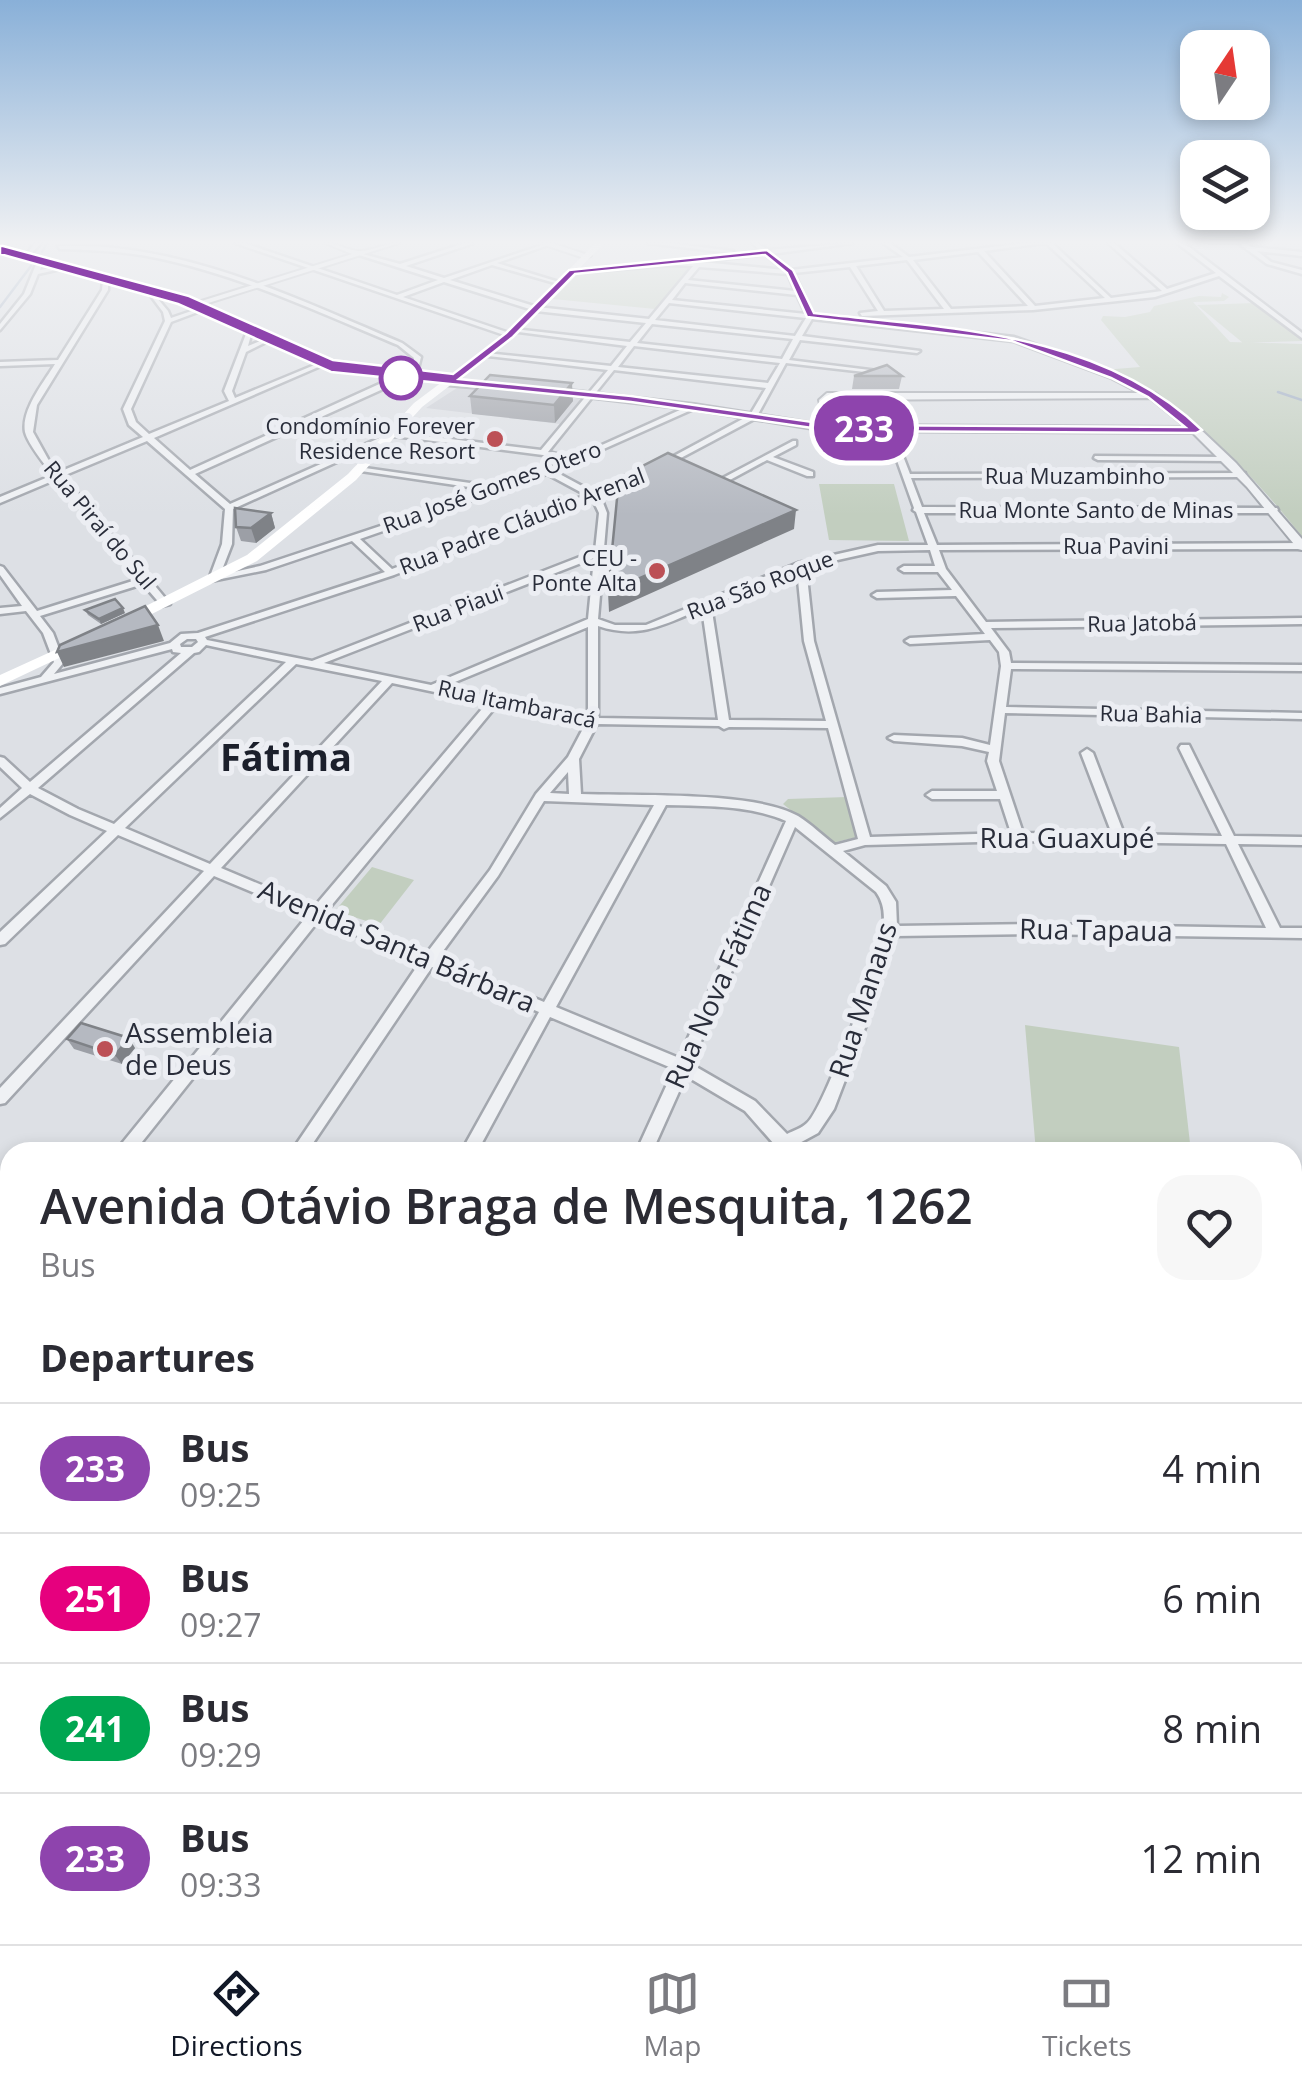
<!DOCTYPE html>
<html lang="en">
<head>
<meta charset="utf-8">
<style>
  body { margin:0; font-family:"Open Sans",sans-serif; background:#f7f7f7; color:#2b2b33; height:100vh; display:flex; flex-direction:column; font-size:38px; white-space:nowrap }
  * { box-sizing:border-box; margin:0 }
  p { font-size:32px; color:#7c7c81 }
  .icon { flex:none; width:55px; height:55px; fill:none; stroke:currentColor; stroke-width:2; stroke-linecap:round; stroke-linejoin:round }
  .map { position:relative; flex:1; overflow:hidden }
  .panel { position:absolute; left:0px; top:1142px; width:1302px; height:802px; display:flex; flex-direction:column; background:#fff; border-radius:30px 30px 0 0; box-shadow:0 5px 15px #0003 }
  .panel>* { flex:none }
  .badge { padding:0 20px; border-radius:32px; font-size:35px; line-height:65px }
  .needle { width:65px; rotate:13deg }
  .controls { position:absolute; left:1180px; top:30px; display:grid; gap:20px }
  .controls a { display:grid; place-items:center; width:90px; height:90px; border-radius:20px; background:#fff; box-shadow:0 5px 15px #0003; font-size:50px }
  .map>.badge { position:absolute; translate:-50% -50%; box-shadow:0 0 0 5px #fff }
  h2 { padding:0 40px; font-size:38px; line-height:90px }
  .round { display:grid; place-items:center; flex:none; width:105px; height:105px; border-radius:30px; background:#f7f7f7 }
  .head { display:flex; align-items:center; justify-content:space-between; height:170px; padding:0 40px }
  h1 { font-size:48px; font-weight:600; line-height:75px }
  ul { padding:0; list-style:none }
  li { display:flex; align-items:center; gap:30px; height:130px; padding:0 40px; border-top:2px solid #e1e1e2 }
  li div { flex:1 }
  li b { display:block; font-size:38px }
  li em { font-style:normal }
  li .badge { min-width:110px; font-weight:700; text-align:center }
  .tabs { display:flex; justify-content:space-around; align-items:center; height:140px; border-top:2px solid #e1e1e2; background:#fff; font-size:28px; color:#7c7c81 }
  .tabs a { display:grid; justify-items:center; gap:5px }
  .tabs .active { color:#111827 }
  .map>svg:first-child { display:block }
  .built { fill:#cccfd6 }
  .green { fill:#c2cebf }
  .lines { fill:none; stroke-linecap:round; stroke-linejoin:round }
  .stream { stroke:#9cabc1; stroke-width:2.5 }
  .minor-casing { stroke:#a3a7ae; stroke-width:5 }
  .tertiary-casing { stroke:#a3a7ae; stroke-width:4 }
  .minor { fill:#eff1f4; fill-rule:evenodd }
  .tertiary { fill:#eff1f4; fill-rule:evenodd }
  .secondary { fill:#fff; fill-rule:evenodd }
  .wall { fill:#9c9fa6 }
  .shaded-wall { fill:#7f8287 }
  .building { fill:#b5b9c1; stroke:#7f8287; stroke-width:2.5 }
  .line { fill:#8e44ad; stroke:#fff; stroke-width:2.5; fill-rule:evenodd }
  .stop-dot { fill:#fff; stroke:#8e44ad; stroke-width:5 }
  .poi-dot { fill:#bc5056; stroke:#eceef3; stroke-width:4 }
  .labels { text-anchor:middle; stroke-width:10; stroke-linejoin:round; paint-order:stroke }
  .far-poi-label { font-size:22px; fill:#292d3a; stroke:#eceef3; text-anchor:end }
  .far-street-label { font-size:22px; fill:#292d3a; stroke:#eceef3 }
  .street-label { font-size:28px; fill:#292d3a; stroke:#eceef3 }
  .poi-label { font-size:28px; fill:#292d3a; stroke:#eceef3; text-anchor:start }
  .district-label { font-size:38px; font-weight:bold; fill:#1b1f2b; stroke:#eceef3 }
</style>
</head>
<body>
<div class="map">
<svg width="1302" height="1944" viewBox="0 0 1302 1944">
  <rect width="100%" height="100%" fill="#dde0e5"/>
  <!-- built -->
  <path class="built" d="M 460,386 L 580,399 L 581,401 L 560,424 L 426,408 Z"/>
  <!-- green -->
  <path class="green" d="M 677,264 L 691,267 L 655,309 L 553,299 L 577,275 Z
    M 1222,293 L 1229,297 L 1224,301 L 1193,302 L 1230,342 L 1302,344 L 1302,537 C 1248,467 1185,406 1103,370 L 1140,367 L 1101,320 L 1103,316 L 1125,317 L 1150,312 L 1154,306 L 1199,296 L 1221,297 Z
    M 1255,303 L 1302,339 L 1302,341 L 1243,343 L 1197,305 Z
    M 819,484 L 894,484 L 909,541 L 829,540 Z
    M 847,797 L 857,837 L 832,843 L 783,804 L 788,799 Z
    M 372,867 L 414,880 L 379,925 L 335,911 Z
    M 1025,1025 L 1179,1047 L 1191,1152 L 1036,1152 Z"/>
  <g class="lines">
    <!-- stream -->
    <path class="stream" d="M 42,252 L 47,243
      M 0,307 L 31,266
      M 1278,392 L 1302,400"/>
    <!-- minor casing -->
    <g class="minor-casing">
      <path id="minor" d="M 35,243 L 41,243 L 30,255 L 26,255 Z
        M 235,243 L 244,243 L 397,295 L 438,280 L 359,255 L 359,253 L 400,264 L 465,243 L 474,243 L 406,266 L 444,278 L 548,243 L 548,245 L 497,263 L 562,283 L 562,285 L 492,265 L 450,280 L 537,307 L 649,319 L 693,266 L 671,265 L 572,273 L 569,271 L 681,260 L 784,270 L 765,254 L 707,261 L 704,259 L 761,251 L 752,243 L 758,243 L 768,250 L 853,243 L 771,254 L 791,270 L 903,257 L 883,243 L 890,243 L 909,257 L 1027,243 L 1045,243 L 984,251 L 1035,306 L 1105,298 L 1046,243 L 1052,243 L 1111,298 L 1162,291 L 1108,243 L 1114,243 L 1167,289 L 1216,273 L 1177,243 L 1184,243 L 1302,333 L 1302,338 L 1219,276 L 1155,297 L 1033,310 L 862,316 L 860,313 L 878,311 L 850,267 L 794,273 L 813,315 L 1014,337 L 1118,374 L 1156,395 L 1149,397 L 1112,378 L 1013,341 L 812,319 L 802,336 L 920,351 L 917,353 L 800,340 L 789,360 L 886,372 L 882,374 L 786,363 L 756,418 L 662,468 L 659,468 L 659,464 L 750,415 L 766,388 L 614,370 L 548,452 L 573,458 L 691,405 L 698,407 L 554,471 L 593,492 L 631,477 L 638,479 L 600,495 L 607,513 L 598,619 L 615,625 L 646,625 L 798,563 L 878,545 L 928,545 L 916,512 L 913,510 L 914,508 L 890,441 L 871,430 L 871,426 L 874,426 L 896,438 L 910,474 L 1245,473 L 1245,477 L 1242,477 L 911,478 L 922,507 L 1277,508 L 1278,510 L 1274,513 L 924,513 L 937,545 L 1302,543 L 1302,549 L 939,550 L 946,569 L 986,622 L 1302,618 L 1302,624 L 991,628 L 1009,652 L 1011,663 L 1302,665 L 1302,671 L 1011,669 L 1006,707 L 1302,713 L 1302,719 L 1005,713 L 999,761 L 1023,833 L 1112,834 L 1081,753 L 1087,749 L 1093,753 L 1124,834 L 1222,836 L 1179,748 L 1181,745 L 1189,745 L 1234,836 L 1302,837 L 1302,845 L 1238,844 L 1280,928 L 1302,928 L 1302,938 L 1031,934 L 895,936 L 868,1020 L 834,1109 L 818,1133 L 794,1146 L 797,1152 L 781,1152 L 745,1111 L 686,1076 L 652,1152 L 636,1152 L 674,1069 L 550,1017 L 477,1152 L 461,1152 L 539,1012 L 432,967 L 307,1152 L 291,1152 L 420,962 L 319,920 L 134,1152 L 117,1152 L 119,1147 L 308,915 L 214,876 L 5,1103 L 0,1104 L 0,1088 L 204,871 L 118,835 L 5,944 L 0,945 L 0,932 L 107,831 L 70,815 L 30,794 L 0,818 L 0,808 L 22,788 L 0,767 L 0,757 L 4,758 L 30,782 L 181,653 L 173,652 L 172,649 L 0,694 L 0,688 L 41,677 L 54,662 L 43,633 L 26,611 L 0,614 L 0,608 L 22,606 L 0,575 L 0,566 L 3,567 L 37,611 L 139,579 L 57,479 L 0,503 L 0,497 L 53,475 C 45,465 28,444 25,432 C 21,410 44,382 55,364 L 0,366 L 0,362 L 58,360 L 102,290 L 103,280 L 108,279 L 108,290 L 37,405 L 33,432 L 48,459 L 59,472 L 143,437 L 129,425 L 123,409 L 165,321 L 163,312 L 148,292 L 152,292 L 168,311 L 171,318 L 206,306 L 211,307 L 171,322 L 131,409 L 136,422 L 149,434 L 229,401 L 224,391 L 246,334 L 251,335 L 248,346 L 263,340 L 266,342 L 246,352 L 232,391 L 235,398 L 317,364 L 323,365 L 154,438 L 190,470 L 397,376 L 412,366 L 414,358 L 398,345 C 318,312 238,274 152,257 C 121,251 91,250 60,249 L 58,246 C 179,241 293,297 402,343 L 421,357 L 418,369 L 403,380 L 195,474 L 230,504 L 393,432 L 541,450 L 608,370 L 488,356 L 486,353 L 611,366 L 627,346 L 511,331 L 514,329 L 630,342 L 646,323 L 536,311 L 444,282 L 403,297 L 512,334 L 510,337 ZM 978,252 L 1028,306 L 951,309 L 913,260 ZM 907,260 L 944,309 L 884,311 L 856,266 ZM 699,267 L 788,274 L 795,291 L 688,280 ZM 685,283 L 797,295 L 806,314 L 672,300 ZM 669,303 L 806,318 L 795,336 L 655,320 ZM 652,324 L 793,339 L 782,359 L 637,343 ZM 634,346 L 780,363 L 768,383 L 618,367 ZM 394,436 L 543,455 L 566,461 L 498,487 L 358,467 L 357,469 L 361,471 L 489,490 L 260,566 L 220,575 L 232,544 L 233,509 ZM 147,441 L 225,509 L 222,544 L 209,579 L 211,581 L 266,570 L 352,541 L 385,572 L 198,633 L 181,634 L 170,643 L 54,674 L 64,662 L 53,633 L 40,616 L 143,584 L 162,606 L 170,604 L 151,581 L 151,577 L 147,576 L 63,476 ZM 547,474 L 586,495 L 392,569 L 360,539 ZM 592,498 L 599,513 L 595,551 L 312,661 L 207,640 L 205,637 L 394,575 ZM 930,550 L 935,566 L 904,566 L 899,569 L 904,572 L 938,572 L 952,590 L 877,592 L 872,595 L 877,598 L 956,596 L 985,634 L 910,638 L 905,641 L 910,644 L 990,640 L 999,652 L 1001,666 L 990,745 L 962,738 L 894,735 L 888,738 L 894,741 L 962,746 L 989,752 L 987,761 L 997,791 L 932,791 L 926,795 L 932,799 L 1000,799 L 1011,833 L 870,837 L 814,641 L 806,567 L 878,551 ZM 594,558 L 588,619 L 431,685 L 324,663 ZM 797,570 L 804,641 L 826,721 L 729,720 L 711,605 ZM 702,609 L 718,720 L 598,718 L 598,626 C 639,640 664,624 702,609 ZM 588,627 L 588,717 L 443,687 ZM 187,639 L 196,639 L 198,642 L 192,647 L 181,647 L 180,644 ZM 206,645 L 286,662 L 114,824 L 78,809 L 38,788 L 194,653 L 199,652 ZM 296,664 L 382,681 L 210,864 L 125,828 ZM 392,683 L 487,703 L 314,907 L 221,868 ZM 497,705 L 586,723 L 568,757 L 536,794 L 490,870 L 426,954 L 326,912 ZM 597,724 L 719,726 L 724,729 L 729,727 L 828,728 L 858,839 L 835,845 C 823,836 811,824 798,816 C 755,791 633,796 581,794 L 579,759 ZM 568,772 L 569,794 L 550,793 ZM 544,801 L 654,805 L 544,1002 L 438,958 L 498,876 ZM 666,805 C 706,806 749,805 786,821 L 679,1058 L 556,1007 ZM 795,827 L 876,892 C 884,903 885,915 883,929 C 880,955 824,1109 807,1123 C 802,1128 793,1131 787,1134 L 755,1101 L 691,1064 ZM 1018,841 L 1226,844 L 1266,928 L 1031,924 L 897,926 L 896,902 L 886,886 L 843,851 L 865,845 Z
        M 648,243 L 668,243 L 733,251 L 730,253 Z
        M 1238,243 L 1245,243 L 1251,247 L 1302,252 L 1302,256 L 1257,251 L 1271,262 L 1302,270 L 1302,274 L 1267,264 Z
        M 40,260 L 43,262 L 40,270 L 62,266 L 65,268 L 38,274 L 30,294 L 0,330 L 0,324 L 24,294 L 37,262 Z
        M 793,441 L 796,441 L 796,445 L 773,457 L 813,472 L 813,476 L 807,476 L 767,460 L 728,481 L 721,479 Z
        M 1095,456 L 1226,457 L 1230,459 L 1226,461 L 1098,460 L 1094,458 Z
        M 10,1287 L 10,1308 L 0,1315 L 0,1294 Z
        M 0,1323 L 10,1328 L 10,1346 L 0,1341 Z
        M 10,1544 L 10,1570 L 0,1577 L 0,1551 Z
        M 10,1864 L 10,1898 L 0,1904 L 0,1870 Z
        M 315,1935 L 339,1935 L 335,1944 L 311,1944 Z"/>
    </g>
    <!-- tertiary casing -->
    <g class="tertiary-casing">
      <path id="tertiary" d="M 325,243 C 338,243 346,250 358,251 C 370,252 385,243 399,243 L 202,305 L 195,303 L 352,254 Z
        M 539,243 L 551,243 L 591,256 L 584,258 Z
        M 446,380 L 501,384 L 506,387 L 501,390 L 443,385 L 441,383 Z
        M 552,388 L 694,404 L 826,425 L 829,425 L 823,416 L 819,400 L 827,393 L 1155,393 L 1199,428 L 1236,463 L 1302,539 L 1302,550 L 1298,549 L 1247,487 L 1193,433 L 826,431 L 694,410 L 549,393 L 547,391 ZM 1150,398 L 1186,427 L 842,425 L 833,416 L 829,400 Z"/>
    </g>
    <!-- minor -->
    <use href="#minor" class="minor"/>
    <!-- tertiary -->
    <use href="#tertiary" class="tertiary"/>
    <!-- secondary -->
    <path class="secondary" d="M 595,243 L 604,243 L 513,337 L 422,407 L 356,480 L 257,561 L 130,625 L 120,625 L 120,619 L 247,555 L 348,474 L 414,403 L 446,379 L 327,364 L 183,300 L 0,251 L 0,245 L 189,296 L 333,359 L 453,374 L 507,333 Z
      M 90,634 L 95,635 L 95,641 L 0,686 L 0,675 Z"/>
  </g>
  <!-- wall -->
  <path class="wall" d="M 854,376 L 902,376 L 899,389 L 852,389 Z
    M 470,396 L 573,401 L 555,423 L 472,414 Z
    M 271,513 L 275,528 L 256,543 L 241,541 L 236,527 Z
    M 85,610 L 125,613 L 101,624 L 88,615 Z
    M 67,1039 L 135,1048 L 122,1064 L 74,1049 Z"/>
  <!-- shaded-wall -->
  <path class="shaded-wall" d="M 572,383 L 573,401 L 555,423 L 554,405 Z
    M 796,510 L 794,529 L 609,612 L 608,592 Z
    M 271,513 L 275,528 L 256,543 L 251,528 Z
    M 123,608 L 125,613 L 101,624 L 99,619 Z
    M 158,625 L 164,641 L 64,667 L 57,652 Z
    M 129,1038 L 135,1048 L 122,1064 L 115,1055 Z"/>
  <!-- building -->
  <path class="building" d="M 887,365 L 902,376 L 854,376 Z
    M 490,375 L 572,383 L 554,405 L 470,396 Z
    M 668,453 L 796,510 L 608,592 L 619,478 Z
    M 235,508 L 271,513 L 251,528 L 236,527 Z
    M 115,599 L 123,608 L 99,619 L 85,610 Z
    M 145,606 L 158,625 L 57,652 L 60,645 Z
    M 81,1023 L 129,1038 L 115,1055 L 67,1039 Z"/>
  <!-- sky -->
  <linearGradient id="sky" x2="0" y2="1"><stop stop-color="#89b0d8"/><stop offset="0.47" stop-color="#f0f1f3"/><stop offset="1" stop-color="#f0f1f3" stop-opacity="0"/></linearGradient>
  <rect width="1302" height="515" fill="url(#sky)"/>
  <!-- line -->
  <path class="line" d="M 3,246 L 189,296 L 333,360 L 453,374 L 506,333 L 569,270 L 767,250 L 793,270 L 814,313 C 946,328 1100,331 1202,430 L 1196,433 L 833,431 L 631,402 L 331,372 L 178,304 L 0,254 L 0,246 ZM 765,255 L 787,273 L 807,317 L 1012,341 L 1111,378 L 1148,397 L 1185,427 L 833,425 L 631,396 L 459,379 L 513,337 L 575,274 Z"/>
  <!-- markers -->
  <circle class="stop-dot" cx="401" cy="378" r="20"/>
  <g class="poi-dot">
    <circle cx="495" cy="439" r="10"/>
    <circle cx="657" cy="571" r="10"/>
    <circle cx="105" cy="1049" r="10"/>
  </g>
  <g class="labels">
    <!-- far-poi labels -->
    <g class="far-poi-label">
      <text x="475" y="434">Condomínio Forever<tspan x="475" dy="25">Residence Resort</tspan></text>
      <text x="637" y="566">CEU -<tspan x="637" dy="25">Ponte Alta</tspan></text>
    </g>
    <!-- far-street labels -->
    <g class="far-street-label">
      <text x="1075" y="484">Rua Muzambinho</text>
      <text transform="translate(492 487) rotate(-20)" y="8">Rua José Gomes Otero</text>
      <text x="1096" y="518">Rua Monte Santo de Minas</text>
      <text transform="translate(522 521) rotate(-21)" y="8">Rua Padre Cláudio Arenal</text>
      <text transform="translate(100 525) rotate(50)" y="8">Rua Piraí do Sul</text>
      <text x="1116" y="554">Rua Pavini</text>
      <text transform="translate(760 585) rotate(-21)" y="8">Rua São Roque</text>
      <text transform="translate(458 608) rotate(-21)" y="8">Rua Piaui</text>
      <text transform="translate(1142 623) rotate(-1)" y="8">Rua Jatobá</text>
      <text transform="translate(517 704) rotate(12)" y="8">Rua Itambaracá</text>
      <text transform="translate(1151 714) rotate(1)" y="8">Rua Bahia</text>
    </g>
    <!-- street labels -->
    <g class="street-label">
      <text x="1067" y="848">Rua Guaxupé</text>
      <text transform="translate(1096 930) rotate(1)" y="10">Rua Tapaua</text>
      <text transform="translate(397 946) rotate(23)" y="10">Avenida Santa Bárbara</text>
      <text transform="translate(718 986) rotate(-66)" y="10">Rua Nova Fátima</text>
      <text transform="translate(863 1000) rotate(-72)" y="10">Rua Manaus</text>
    </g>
    <!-- poi labels -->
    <g class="poi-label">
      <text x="125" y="1043">Assembleia<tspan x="125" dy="32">de Deus</tspan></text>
    </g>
    <!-- district labels -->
    <g class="district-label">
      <text x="286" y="771">Fátima</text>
    </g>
  </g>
</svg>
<div class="controls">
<a><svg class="needle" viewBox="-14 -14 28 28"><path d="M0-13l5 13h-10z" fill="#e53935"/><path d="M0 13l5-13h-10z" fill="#7c7c81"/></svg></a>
<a><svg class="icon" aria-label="layers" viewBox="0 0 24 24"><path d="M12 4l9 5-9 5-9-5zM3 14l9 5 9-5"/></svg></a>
</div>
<b class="badge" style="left:864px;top:428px;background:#8e44ad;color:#fff">233</b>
<section class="panel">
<div class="head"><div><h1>Avenida Otávio Braga de Mesquita, 1262</h1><p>Bus</p></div><a class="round"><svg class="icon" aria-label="heart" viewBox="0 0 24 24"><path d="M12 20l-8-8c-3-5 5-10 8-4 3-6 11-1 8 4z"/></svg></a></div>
<h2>Departures</h2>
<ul>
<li><span class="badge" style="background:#8e44ad;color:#fff">233</span><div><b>Bus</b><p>09:25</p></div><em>4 min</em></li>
<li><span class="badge" style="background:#e6007e;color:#fff">251</span><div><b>Bus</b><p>09:27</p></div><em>6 min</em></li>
<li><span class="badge" style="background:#00a651;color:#fff">241</span><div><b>Bus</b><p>09:29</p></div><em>8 min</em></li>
<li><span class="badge" style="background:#8e44ad;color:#fff">233</span><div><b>Bus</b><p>09:33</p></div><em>12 min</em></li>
</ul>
</section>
</div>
<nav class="tabs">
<a class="active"><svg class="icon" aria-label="directions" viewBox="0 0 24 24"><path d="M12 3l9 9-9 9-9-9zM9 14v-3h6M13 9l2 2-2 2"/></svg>Directions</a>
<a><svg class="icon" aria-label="map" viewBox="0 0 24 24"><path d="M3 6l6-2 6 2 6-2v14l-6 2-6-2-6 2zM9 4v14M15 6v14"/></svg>Map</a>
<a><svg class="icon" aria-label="tickets" viewBox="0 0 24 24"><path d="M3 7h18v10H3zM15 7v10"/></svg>Tickets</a>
</nav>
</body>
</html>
